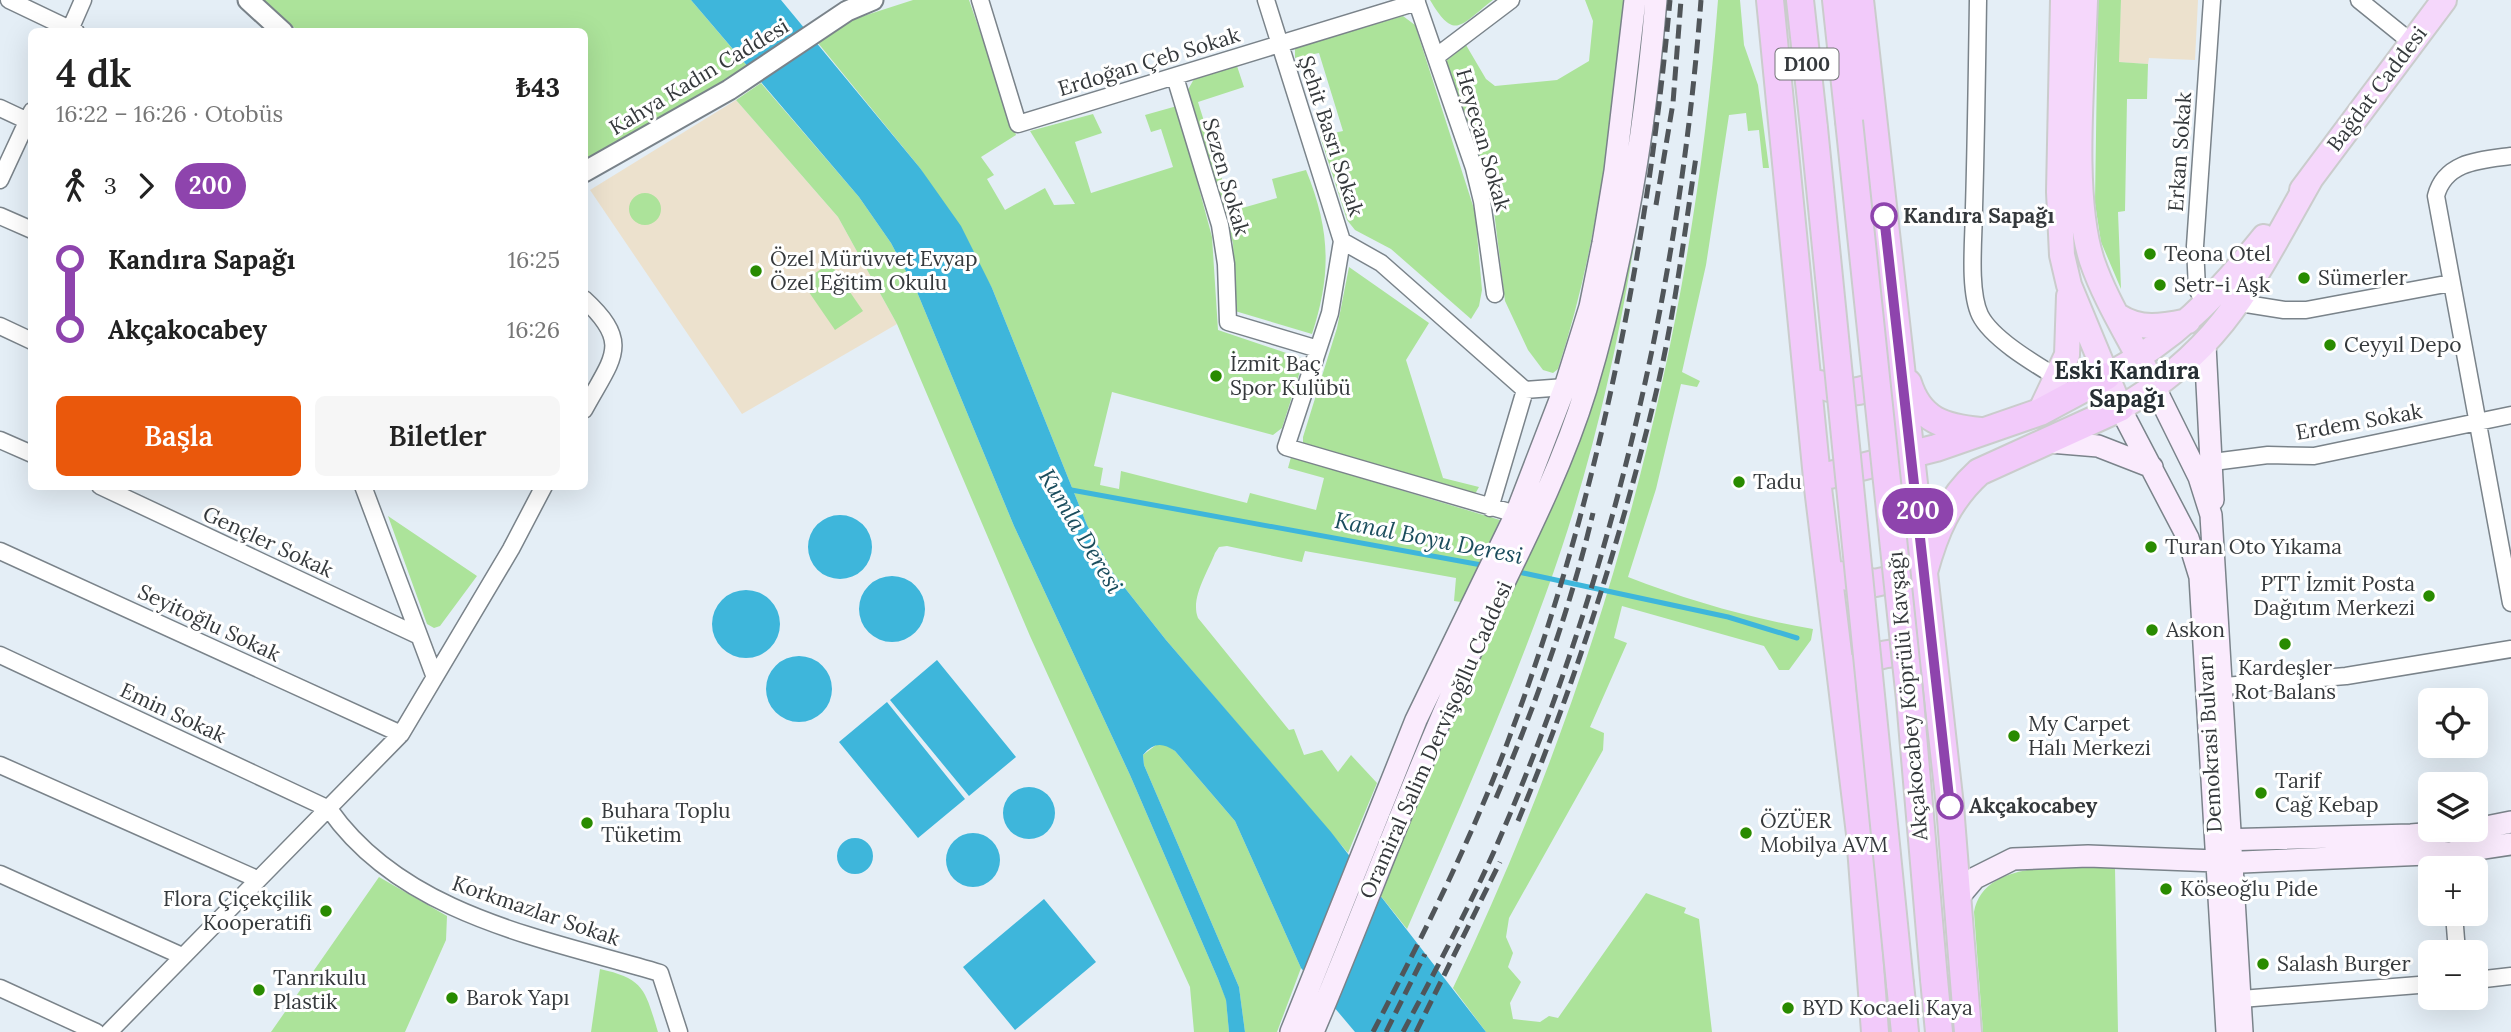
<!DOCTYPE html>
<html lang="tr">
<head>
<meta charset="utf-8">
<style>
  body { margin:0; font-family:Lora,serif; background:#f6f6f6; color:#222; height:100vh; display:flex; flex-direction:column; font-size:26px; white-space:nowrap }
  * { box-sizing:border-box; margin:0 }
  p { font-size:23px; color:#767676 }
  .icon { flex:none; width:38px; height:38px; fill:none; stroke:currentColor; stroke-width:2; stroke-linecap:round; stroke-linejoin:round }
  .map { position:relative; flex:1; overflow:hidden }
  .panel { position:absolute; left:28px; top:28px; width:560px; height:462px; display:flex; flex-direction:column; background:#fff; border-radius:10px; box-shadow:0 7px 28px #0002 }
  .panel>* { flex:none }
  .badge { padding:0 14px; border-radius:23px; font-size:24px; line-height:46px }
  .fabs { position:absolute; left:2418px; top:688px; display:grid; gap:14px }
  .fabs a { display:grid; place-items:center; width:70px; height:70px; border-radius:10px; background:#fff; box-shadow:0 7px 28px #0002; font-size:35px }
  .map>.badge { position:absolute; translate:-50% -50%; box-shadow:0 0 0 4px #fff }
  .legs { display:flex; align-items:center; gap:10px; height:77px; padding:0 28px; font-size:23px }
  .legs p { margin-inline-start:auto }
  .head { display:flex; align-items:center; justify-content:space-between; height:119px; padding:0 28px }
  h1 { font-size:38px; font-weight:600; line-height:52px }
  .action { display:flex; gap:14px; margin-top:auto; padding:14px 28px }
  .action a { flex:1; height:80px; border-radius:10px; background:#ea580c; color:#fff; font-size:28px; font-weight:600; line-height:80px; text-align:center }
  .action a+a { background:#f6f6f6; color:#222 }
  ul { padding:0 28px; list-style:none }
  li { display:flex; align-items:center; gap:24px; height:70px; font-size:26px }
  li i { display:grid; place-items:center; width:10px; height:100%; margin:0 9px; background:currentColor }
  li i::after { content:''; width:18px; height:18px; margin:-9px; border:5px solid; border-radius:50%; background:#fff }
  li p { margin-inline-start:auto }
  li:first-child i { background:linear-gradient(#0000 50%,currentColor 0) }
  li:last-child i { background:linear-gradient(currentColor 50%,#0000 0) }
  .map>svg:first-child { display:block }
  .education { fill:#ece1cd }
  .green { fill:#ace39a }
  .water { fill:#3eb6db }
  .lines { fill:none; stroke-linecap:round; stroke-linejoin:round }
  .stream { stroke:#3eb6db; stroke-width:5 }
  .minor-casing { stroke:#7a838a; stroke-width:19 }
  .tertiary-casing { stroke:#7a838a; stroke-width:23 }
  .secondary-casing { stroke:#7a838a; stroke-width:24 }
  .primary-casing { stroke:#cacccc; stroke-width:28 }
  .trunk-casing { stroke:#cacccc; stroke-width:30 }
  .minor { stroke:#fff; stroke-width:16 }
  .tertiary { stroke:#fff; stroke-width:19 }
  .secondary { stroke:#faebfd; stroke-width:21 }
  .primary { stroke:#f5d7fb; stroke-width:24 }
  .trunk { stroke:#f2cafa; stroke-width:26 }
  .rail { stroke:#505559; stroke-width:5; stroke-dasharray:14 7; stroke-linecap:butt }
  .trunk-bridge-casing { stroke:#cacccc; stroke-width:30; stroke-linecap:butt }
  .trunk-bridge { stroke:#f2cafa; stroke-width:26 }
  .line-1-casing { stroke:#fff; stroke-width:16 }
  .line-1 { stroke:#8e44ad; stroke-width:10 }
  .stop-1-dot { fill:#fff; stroke:#8e44ad; stroke-width:3.5 }
  .poi-dot { fill:#298b00; stroke:#fff; stroke-width:2.5 }
  .labels { text-anchor:middle; stroke-width:6; stroke-linejoin:round; paint-order:stroke }
  .shield { fill:#fff; stroke:#727476; stroke-width:2 }
  .shield-label { font-size:19px; font-weight:bold; fill:#35393c }
  .street-label { font-size:21px; fill:#35393c; stroke:#fff }
  .stop-label { font-size:21px; font-weight:bold; fill:#35393c; stroke:#fff; text-anchor:start }
  .poi-label { font-size:21px; fill:#35393c; stroke:#fff; text-anchor:start }
  .water-label { font-size:23px; font-style:italic; fill:#1b4d5d; stroke:#fff }
  .quarter-label { font-size:24px; font-weight:bold; fill:#272f34; stroke:#fff }
</style>
</head>
<body>
<div class="map">
<svg width="2511" height="1032" viewBox="0 0 2511 1032">
  <rect width="100%" height="100%" fill="#e4eef6"/>
  <!-- education -->
  <path class="education" d="M 2121,0 L 2198,0 L 2195,60 L 2149,58 L 2148,64 L 2118,62 Z
    M 736,100 L 838,217 L 897,324 L 742,414 L 590,190 Z"/>
  <!-- green -->
  <path class="green" d="M 264,0 L 691,0 L 748,67 L 692,101 L 585,160 L 584,32 L 298,31 Z
    M 913,0 L 969,0 L 1016,135 L 981,157 L 994,175 L 987,179 L 1005,210 L 1045,188 L 1054,205 L 1075,204 L 1030,131 L 1093,114 L 1102,133 L 1075,142 L 1091,193 L 1173,167 L 1161,129 L 1151,132 L 1145,115 L 1177,106 L 1212,237 L 1218,330 L 1304,359 L 1282,428 L 1273,435 L 1112,392 L 1094,466 L 1103,468 L 1100,485 L 1119,489 L 1121,471 L 1247,503 L 1250,493 L 1316,510 L 1324,478 L 1288,468 L 1291,457 L 1500,520 L 1461,602 L 1454,601 L 1456,578 L 1305,551 L 1302,562 L 1227,546 L 1219,547 L 1215,553 C 1208,572 1190,598 1198,618 L 1289,730 L 1294,729 L 1304,755 L 1322,750 L 1338,772 L 1351,755 L 1377,783 L 1348,853 L 1166,640 L 1113,573 L 1087,525 L 992,288 L 920,168 L 818,43 L 851,20 Z
    M 1430,0 L 1493,0 C 1460,25 1455,42 1430,0 Z
    M 1585,0 L 1624,0 C 1612,125 1597,249 1558,369 L 1553,373 L 1543,370 L 1528,350 L 1505,301 L 1493,203 L 1446,61 L 1466,45 L 1486,79 L 1495,86 L 1557,80 L 1589,61 L 1593,21 Z
    M 1718,0 L 1740,0 L 1744,45 L 1758,85 L 1769,168 L 1763,168 L 1759,130 L 1748,131 L 1746,113 L 1729,115 L 1706,265 L 1682,372 L 1700,381 L 1697,387 L 1681,384 L 1656,489 L 1628,577 C 1687,600 1749,618 1813,629 L 1811,640 L 1789,670 L 1779,670 L 1764,646 L 1622,606 L 1614,638 L 1627,643 L 1590,727 L 1604,733 L 1603,750 L 1509,918 L 1506,937 L 1513,953 L 1508,967 L 1521,982 L 1510,1003 L 1513,1019 L 1540,1022 L 1549,1016 L 1558,1018 L 1646,893 L 1686,908 L 1684,913 L 1699,919 L 1712,1032 L 1486,1032 L 1453,988 C 1603,675 1692,346 1718,0 Z
    M 2098,0 L 2121,0 L 2119,62 L 2148,64 L 2147,99 L 2127,99 L 2125,211 L 2118,212 L 2121,289 L 2101,242 L 2095,203 Z
    M 1403,16 L 1415,25 L 1475,212 L 1482,290 L 1479,306 L 1471,319 L 1391,249 L 1355,230 L 1347,220 L 1320,136 L 1343,131 L 1319,53 L 1295,58 L 1295,47 Z
    M 1237,66 L 1244,87 L 1198,102 L 1232,211 L 1277,198 L 1272,179 L 1306,170 C 1330,229 1332,273 1312,334 L 1235,311 L 1233,243 L 1185,95 L 1194,79 Z
    M 761,83 L 859,197 L 891,243 L 917,292 L 1014,526 L 1130,775 L 1218,979 L 1226,999 L 1229,1032 L 1194,1032 L 1190,987 L 1030,636 L 897,324 L 838,217 L 736,100 Z
    M629 209a16 16 0 1 1 32 0a16 16 0 1 1-32 0Z
    M 1641,199 C 1622,333 1592,468 1545,596 C 1504,709 1455,819 1407,929 L 1380,895 L 1440,742 L 1518,578 L 1593,402 L 1621,303 Z
    M 830,263 L 863,311 L 835,330 L 802,282 Z
    M 1349,267 L 1429,323 L 1406,360 L 1443,478 L 1479,487 L 1475,494 L 1303,446 L 1303,437 L 1337,328 Z
    M 388,516 L 477,576 L 440,626 L 434,628 L 427,624 Z
    M 1165,744 L 1175,751 L 1235,821 L 1301,968 L 1277,1032 L 1245,1032 L 1239,987 L 1144,765 L 1143,755 L 1156,745 Z
    M 2061,867 L 2115,868 L 2118,1032 L 1983,1032 L 1974,912 C 1981,873 2028,868 2061,867 Z
    M 379,877 L 447,916 L 446,940 L 405,1032 L 271,1032 Z
    M 600,969 C 645,979 645,990 658,1032 L 591,1032 Z"/>
  <!-- water -->
  <path class="water" d="M 691,0 L 781,0 L 920,168 L 961,226 L 992,288 L 1087,525 L 1113,573 L 1166,640 L 1331,832 L 1486,1032 L 1355,1032 L 1301,968 L 1235,821 L 1175,751 C 1162,742 1153,743 1143,755 L 1144,765 L 1239,987 L 1245,1032 L 1229,1032 L 1226,1000 L 1218,979 L 1130,775 L 1014,526 L 917,292 L 891,243 L 859,197 Z
    M808 547a32 32 0 1 1 64 0a32 32 0 1 1-64 0Z
    M859 609a33 33 0 1 1 66 0a33 33 0 1 1-66 0Z
    M712 624a34 34 0 1 1 68 0a34 34 0 1 1-68 0Z
    M766 689a33 33 0 1 1 66 0a33 33 0 1 1-66 0Z
    M 937,660 L 1016,757 L 969,796 L 890,700 Z
    M 887,702 L 965,799 L 918,838 L 839,742 Z
    M1003 813a26 26 0 1 1 52 0a26 26 0 1 1-52 0Z
    M946 860a27 27 0 1 1 54 0a27 27 0 1 1-54 0Z
    M837 856a18 18 0 1 1 36 0a18 18 0 1 1-36 0Z
    M 1044,899 L 1096,962 L 1015,1030 L 963,967 Z"/>
  <g class="lines">
    <!-- stream -->
    <path class="stream" d="M 1066,489 L 1487,566
      M 1514,571 L 1728,617 L 1797,638"/>
    <!-- minor casing -->
    <g class="minor-casing">
      <path id="minor" d="M 9,0 L 76,32
        M 980,0 L 1018,124 L 1417,2
        M 1266,0 L 1342,241 L 1330,313 L 1286,447 L 1516,514
        M 1416,0 L 1474,168 L 1482,201 L 1495,294
        M 1978,0 C 1977,69 1976,139 1974,208 C 1974,236 1968,290 1980,315 C 1992,339 2035,364 2058,378
        M 2359,0 L 2411,42
        M 69,32 L 83,0
        M 1437,56 L 1511,0
        M 1175,77 L 1220,225 L 1226,264 L 1228,322 L 1318,349
        M 0,108 L 32,123
        M 2511,156 C 2481,160 2445,161 2436,196 L 2511,603
        M 0,180 L 32,111
        M 0,216 L 32,230
        M 1342,241 L 1381,263 L 1525,390 L 1565,387
        M 584,299 C 633,344 612,358 584,410
        M 2240,303 L 2284,310 L 2306,310 L 2451,283
        M 2206,305 L 2197,289 L 2195,246 L 2212,0
        M 0,326 L 32,341
        M 0,440 L 32,454
        M 2213,462 L 2268,455 L 2314,456 L 2511,415
        M 100,486 L 417,635
        M 363,486 L 434,675
        M 1490,508 L 1525,390
        M 0,551 L 401,734
        M 0,655 L 329,809 C 403,915 542,938 660,973 L 679,1032
        M 2224,686 L 2346,676 L 2511,649
        M 0,765 L 257,879
        M 0,874 L 182,956
        M 2454,914 L 2457,952
        M 2476,980 L 2511,976
        M 0,988 L 96,1032
        M 2241,999 L 2431,984
        M 109,1032 L 401,734 L 511,549 L 544,486"/>
    </g>
    <!-- tertiary casing -->
    <g class="tertiary-casing">
      <path id="tertiary" d="M 248,0 L 283,32
        M 584,172 L 729,90 L 847,11 L 873,0"/>
    </g>
    <!-- secondary casing -->
    <g class="secondary-casing">
      <path id="secondary" d="M 2205,345 L 2213,500
        M 2155,388 L 2199,477 L 2211,515 L 2242,1032
        M 2120,408 L 2188,538 L 2200,577 L 2227,1032
        M 2050,442 L 2098,446 L 2152,467
        M 2476,829 L 2511,822
        M 2218,840 L 2411,835 L 2470,830
        M 1958,898 L 1975,878 L 2013,859 L 2088,856 L 2242,862 L 2451,853 L 2511,844
        M 1291,1032 L 1416,720 L 1516,514 L 1565,387 L 1590,307 L 1603,243 L 1615,171 L 1635,0
        M 1313,1032 C 1364,912 1408,790 1462,671 C 1504,578 1556,487 1586,389 C 1624,262 1645,132 1656,0"/>
    </g>
    <!-- primary casing -->
    <g class="primary-casing">
      <path id="primary" d="M 2063,0 L 2059,192 L 2062,255 L 2069,285 L 2120,408 C 2224,350 2255,276 2311,178
        M 2085,0 C 2083,72 2070,194 2092,261 C 2105,299 2128,335 2146,371
        M 2302,190 L 2444,0
        M 2118,316 C 2141,331 2163,326 2188,321
        M 2107,376 C 2176,338 2214,299 2264,237
        M 2040,412 L 2067,355 L 2069,296"/>
    </g>
    <!-- trunk casing -->
    <g class="trunk-casing">
      <path id="trunk" d="M 1770,0 L 1818,488 L 1860,834 L 1875,1032
        M 1800,0 L 1814,128
        M 1836,0 L 1849,121
        M 1860,0 L 1950,806 L 1968,1032
        M 1908,383 C 1920,421 1944,427 1980,431
        M 1820,384 C 1845,397 1875,394 1891,370
        M 1830,475 L 1936,448 L 2040,412 L 2107,376
        M 1840,575 L 1875,583 L 1924,572 C 1935,532 1948,500 1979,472 L 2120,408
        M 1850,674 C 1870,652 1900,648 1927,660
        M 1934,979 L 1939,1032
        M 1900,984 L 1905,1032"/>
    </g>
    <!-- minor -->
    <use href="#minor" class="minor"/>
    <!-- tertiary -->
    <use href="#tertiary" class="tertiary"/>
    <!-- secondary -->
    <use href="#secondary" class="secondary"/>
    <!-- primary -->
    <use href="#primary" class="primary"/>
    <!-- trunk -->
    <use href="#trunk" class="trunk"/>
    <!-- rail -->
    <path class="rail" d="M 1656,205 L 1673,103 L 1681,0
      M 1496,798 C 1535,706 1570,610 1593,513
      M 1518,821 C 1575,684 1620,541 1655,397 C 1674,318 1684,237 1696,157
      M 1373,1032 C 1422,937 1471,841 1508,741 C 1598,502 1647,253 1670,0
      M 1386,1032 L 1425,954
      M 1403,1032 C 1435,971 1468,910 1496,847 C 1612,580 1679,290 1701,0
      M 1416,1032 L 1500,862"/>
    <!-- trunk-bridge casing -->
    <g class="trunk-bridge-casing">
      <path id="trunk-bridge" d="M 1849,121 L 1910,700 L 1934,979
        M 1814,128 L 1900,984"/>
    </g>
    <!-- trunk-bridge -->
    <use href="#trunk-bridge" class="trunk-bridge"/>
  </g>
  <g class="lines">
    <!-- line-1 casing -->
    <g class="line-1-casing">
      <path id="line-1" d="M 1884,216 L 1950,806"/>
    </g>
    <!-- line-1 -->
    <use href="#line-1" class="line-1"/>
  </g>
  <!-- markers -->
  <g class="stop-1-dot">
    <circle cx="1884" cy="216" r="12"/>
    <circle cx="1950" cy="806" r="12"/>
  </g>
  <g class="poi-dot">
    <circle cx="2150" cy="254" r="7"/>
    <circle cx="756" cy="271" r="7"/>
    <circle cx="2304" cy="278" r="7"/>
    <circle cx="2160" cy="285" r="7"/>
    <circle cx="2330" cy="345" r="7"/>
    <circle cx="1216" cy="376" r="7"/>
    <circle cx="1739" cy="482" r="7"/>
    <circle cx="2151" cy="547" r="7"/>
    <circle cx="2429" cy="596" r="7"/>
    <circle cx="2152" cy="630" r="7"/>
    <circle cx="2285" cy="644" r="7"/>
    <circle cx="2014" cy="736" r="7"/>
    <circle cx="2261" cy="793" r="7"/>
    <circle cx="587" cy="823" r="7"/>
    <circle cx="1746" cy="833" r="7"/>
    <circle cx="2166" cy="889" r="7"/>
    <circle cx="326" cy="911" r="7"/>
    <circle cx="2263" cy="964" r="7"/>
    <circle cx="259" cy="990" r="7"/>
    <circle cx="452" cy="998" r="7"/>
    <circle cx="1788" cy="1008" r="7"/>
  </g>
  <g class="labels">
    <!-- shield labels -->
    <rect class="shield" x="1775.5" y="48.5" width="63" height="31" rx="5"/>
    <g class="shield-label">
      <text x="1807" y="71">D100</text>
    </g>
    <!-- street labels -->
    <g class="street-label">
      <text transform="translate(1149 62) rotate(-17)" y="7">Erdoğan Çeb Sokak</text>
      <text transform="translate(699 77) rotate(-31)" y="7">Kahya Kadın Caddesi</text>
      <text transform="translate(2377 89) rotate(-53)" y="7">Bağdat Caddesi</text>
      <text transform="translate(1331 136) rotate(72)" y="7">Şehit Basri Sokak</text>
      <text transform="translate(1483 140) rotate(74)" y="7">Heyecan Sokak</text>
      <text transform="translate(2180 152) rotate(-86)" y="7">Erkan Sokak</text>
      <text transform="translate(1226 177) rotate(74)" y="7">Sezen Sokak</text>
      <text transform="translate(2359 422) rotate(-10)" y="7">Erdem Sokak</text>
      <text transform="translate(268 542) rotate(25)" y="7">Gençler Sokak</text>
      <text transform="translate(209 623) rotate(25)" y="7">Seyitoğlu Sokak</text>
      <text transform="translate(1908 696) rotate(-95)" y="7">Akçakocabey Köprülü Kavşağı</text>
      <text transform="translate(173 713) rotate(25)" y="7">Emin Sokak</text>
      <text transform="translate(1436 740) rotate(-66)" y="7">Oramiral Salim Dervişoğllu Caddesi</text>
      <text transform="translate(2210 744) rotate(-93)" y="7">Demokrasi Bulvarı</text>
      <text transform="translate(536 911) rotate(19)" y="7">Korkmazlar Sokak</text>
    </g>
    <!-- stop labels -->
    <g class="stop-label">
      <text x="1903" y="223">Kandıra Sapağı</text>
      <text x="1969" y="813">Akçakocabey</text>
    </g>
    <!-- poi labels -->
    <g class="poi-label">
      <text x="2164" y="261">Teona Otel</text>
      <text x="770" y="266">Özel Mürüvvet Evyap<tspan x="770" dy="24">Özel Eğitim Okulu</tspan></text>
      <text x="2318" y="285">Sümerler</text>
      <text x="2174" y="292">Setr-i Aşk</text>
      <text x="2344" y="352">Ceyyıl Depo</text>
      <text x="1230" y="371">İzmit Baç<tspan x="1230" dy="24">Spor Kulübü</tspan></text>
      <text x="1753" y="489">Tadu</text>
      <text x="2165" y="554">Turan Oto Yıkama</text>
      <text x="2415" y="591" text-anchor="end">PTT İzmit Posta<tspan x="2415" dy="24">Dağıtım Merkezi</tspan></text>
      <text x="2166" y="637">Askon</text>
      <text x="2285" y="675" text-anchor="middle">Kardeşler<tspan x="2285" dy="24">Rot Balans</tspan></text>
      <text x="2028" y="731">My Carpet<tspan x="2028" dy="24">Halı Merkezi</tspan></text>
      <text x="2275" y="788">Tarif<tspan x="2275" dy="24">Cağ Kebap</tspan></text>
      <text x="601" y="818">Buhara Toplu<tspan x="601" dy="24">Tüketim</tspan></text>
      <text x="1760" y="828">ÖZÜER<tspan x="1760" dy="24">Mobilya AVM</tspan></text>
      <text x="2180" y="896">Köseoğlu Pide</text>
      <text x="312" y="906" text-anchor="end">Flora Çiçekçilik<tspan x="312" dy="24">Kooperatifi</tspan></text>
      <text x="2277" y="971">Salash Burger</text>
      <text x="273" y="985">Tanrıkulu<tspan x="273" dy="24">Plastik</tspan></text>
      <text x="466" y="1005">Barok Yapı</text>
      <text x="1802" y="1015">BYD Kocaeli Kaya</text>
    </g>
    <!-- water labels -->
    <g class="water-label">
      <text transform="translate(1081 531) rotate(59)" y="8">Kumla Deresi</text>
      <text transform="translate(1429 538) rotate(11)" y="8">Kanal Boyu Deresi</text>
    </g>
    <!-- quarter labels -->
    <g class="quarter-label">
      <text x="2127" y="379">Eski Kandıra<tspan x="2127" dy="28">Sapağı</tspan></text>
    </g>
  </g>
</svg>
<div class="fabs">
<a><svg class="icon" aria-label="locate" viewBox="0 0 24 24"><circle cx="12" cy="12" r="6"/><path d="M12 2v4M12 18v4M2 12h4M18 12h4"/></svg></a>
<a><svg class="icon" aria-label="layers" viewBox="0 0 24 24"><path d="M12 4l9 5-9 5-9-5zM3 14l9 5 9-5"/></svg></a>
<a>+</a>
<a>−</a>
</div>
<b class="badge" style="left:1918px;top:511px;background:#8e44ad;color:#fff">200</b>
<section class="panel">
<div class="head"><div><h1>4 dk</h1><p>16:22 – 16:26 · Otobüs</p></div><b>₺43</b></div>
<div class="legs"><svg class="icon" aria-label="walk" viewBox="0 0 24 24"><circle cx="13" cy="4" r="2"/><path d="M13 8l-2 6 4 7M11 14l-3 7M7 12l3-4h3l4 4"/></svg>3<svg class="icon" aria-label="forward" viewBox="0 0 24 24"><path d="M9 5l7 7-7 7"/></svg><b class="badge" style="background:#8e44ad;color:#fff">200</b></div>
<ul>
<li><i style="color:#8e44ad"></i><b>Kandıra Sapağı</b><p>16:25</p></li>
<li><i style="color:#8e44ad"></i><b>Akçakocabey</b><p>16:26</p></li>
</ul>
<div class="action"><a>Başla</a><a>Biletler</a></div>
</section>
</div>
</body>
</html>
